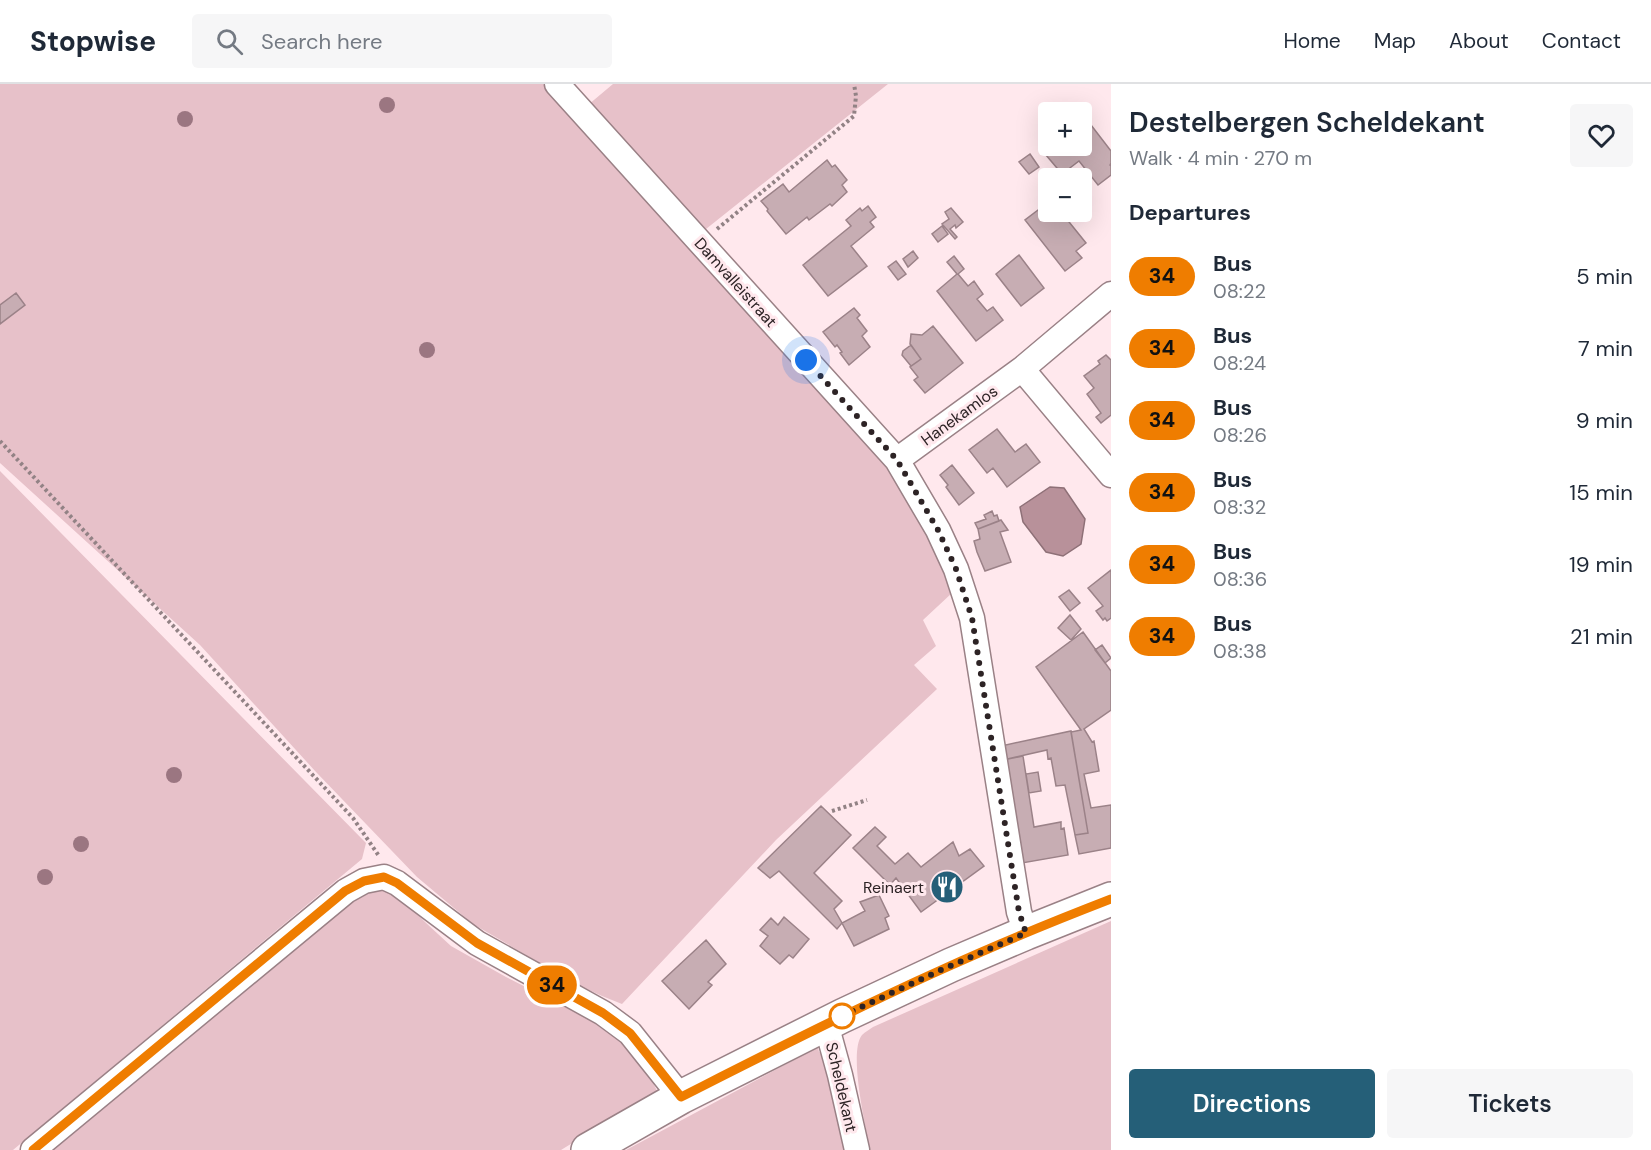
<!DOCTYPE html>
<html lang="en">
<head>
<meta charset="utf-8">
<style>
  body { margin:0; font-family:"DM Sans",sans-serif; background:#f6f6f7; color:#1f2937; height:100vh; display:flex; flex-direction:column; font-size:22px; white-space:nowrap }
  * { box-sizing:border-box; margin:0 }
  p { font-size:20px; color:#747a83 }
  .icon { flex:none; width:33px; height:33px; fill:none; stroke:currentColor; stroke-width:2; stroke-linecap:round; stroke-linejoin:round }
  .map { position:relative; flex:1; overflow:hidden }
  .side { display:flex; flex-direction:column; background:#fff; width:540px }
  .side>* { flex:none }
  .badge { padding:0 12px; border-radius:20px; font-size:21px; line-height:39px }
  .fabs { position:absolute; left:1038px; top:18px; display:grid; gap:12px }
  .fabs a { display:grid; place-items:center; width:54px; height:54px; border-radius:6px; background:#fff; box-shadow:0 6px 24px #0002; font-size:30px }
  .you { position:absolute; width:30px; height:30px; margin:-15px; border:4px solid #fff; border-radius:50%; background:#1a73e8; box-shadow:0 0 0 9px #1a73e833 }
  .map>.badge { position:absolute; translate:-50% -50%; box-shadow:0 0 0 3px #fff }
  h2 { padding:0 18px; font-size:22px; line-height:54px }
  .round { display:grid; place-items:center; flex:none; width:63px; height:63px; border-radius:6px; background:#f6f6f7 }
  .summary { display:flex; align-items:center; justify-content:space-between; height:102px; padding:0 18px }
  h1 { font-size:28px; font-weight:600; line-height:45px }
  .cta { display:flex; gap:12px; margin-top:auto; padding:12px 18px }
  .cta a { flex:1; height:69px; border-radius:6px; background:#255f78; color:#fff; font-size:24px; font-weight:600; line-height:69px; text-align:center }
  .cta a+a { background:#f6f6f7; color:#1f2937 }
  ul { padding:0; list-style:none }
  li { display:flex; align-items:center; gap:18px; height:72px; padding:0 18px }
  li div { flex:1 }
  li b { display:block; font-size:22px }
  li em { font-style:normal }
  li .badge { min-width:66px; font-weight:700; text-align:center }
  header { display:flex; align-items:center; gap:36px; box-sizing:border-box; height:84px; padding:0 30px; background:#fff; border-bottom:2px solid #e0e1e3 }
  header strong { font-size:28px }
  nav { display:flex; gap:33px; margin-inline-start:auto; font-size:21px }
  .search { width:420px; height:54px; background:#f6f6f7; display:flex; align-items:center; gap:15px; box-sizing:border-box; padding:0 21px; border-radius:6px; color:#747a83; font-size:22px }
  main { display:flex; flex:1; min-height:0 }
  .map>svg:first-child { display:block }
  .green { fill:#e7c1c9 }
  .water { fill:#b8919a; stroke:#8e7077; stroke-width:1.5 }
  .building { fill:#c7adb3; stroke:#9b8288; stroke-width:1.5 }
  .lines { fill:none; stroke-linecap:round; stroke-linejoin:round }
  .minor-casing { stroke:#9a8186; stroke-width:27 }
  .secondary-casing { stroke:#9a8186; stroke-width:36 }
  .path { stroke:#928285; stroke-width:4; stroke-dasharray:3 3; stroke-linecap:butt }
  .minor { stroke:#fff; stroke-width:24 }
  .secondary { stroke:#fff; stroke-width:33 }
  .tree { fill:#9b7681 }
  .line-casing { stroke:#fff; stroke-width:14 }
  .line { stroke:#ef7d00; stroke-width:9 }
  .walk { stroke:#2d2325; stroke-width:6; stroke-dasharray:0 10.8 }
  .stop-dot { fill:#fff; stroke:#ef7d00; stroke-width:3 }
  .labels { text-anchor:middle; stroke-width:6; stroke-linejoin:round; paint-order:stroke }
  .street-label { font-size:16px; fill:#2d2325; stroke:#ffe8ed }
  .poi-label { font-size:16px; fill:#2d2325; stroke:#ffe8ed; text-anchor:end }
</style>
</head>
<body>
<header>
<strong>Stopwise</strong>
<div class="search"><svg class="icon" aria-label="search" viewBox="0 0 24 24"><circle cx="10" cy="10" r="6"/><path d="M15 15l6 6"/></svg>Search here</div>
<nav><a>Home</a><a>Map</a><a>About</a><a>Contact</a></nav>
</header>
<main>
<div class="map">
<svg width="1111" height="1066" viewBox="0 0 1111 1066">
  <rect width="100%" height="100%" fill="#ffe8ed"/>
  <!-- green -->
  <path class="green" d="M 0,0 L 543,0 L 902,398 L 937,470 L 952,509 L 923,536 L 936,562 L 914,581 L 937,605 L 776,756 L 622,920 L 602,912 L 576,900 L 473,840 L 417,793 L 316,688 L 200,561 L 0,379 Z
    M 613,0 L 888,0 L 701,149 L 588,21 Z
    M 0,387 L 366,759 L 362,775 L 13,1066 L 0,1066 Z
    M 377,806 L 387,806 L 401,813 L 425,838 L 451,862 L 506,893 L 596,939 L 630,964 L 646,984 L 657,1007 L 561,1066 L 53,1066 L 348,821 L 369,809 Z
    M 1111,837 L 1111,1066 L 870,1066 C 866,1043 848,968 862,951 C 865,948 870,945 873,943 Z
    M 818,963 L 819,968 L 828,971 L 846,1066 L 626,1066 Z"/>
  <!-- water -->
  <path class="water" d="M 1050,403 L 1064,404 L 1085,435 L 1081,460 L 1063,472 L 1046,468 L 1023,438 L 1020,423 Z"/>
  <!-- building -->
  <path class="building" d="M 1091,41 L 1111,67 L 1111,79 L 1110,81 L 1111,82 L 1111,91 L 1098,101 L 1079,77 L 1062,90 L 1046,71 L 1058,62 L 1082,62 L 1082,44 L 1083,46 Z
    M 1030,70 L 1039,83 L 1029,90 L 1019,78 Z
    M 827,76 L 832,83 L 835,81 L 847,96 L 842,101 L 847,108 L 832,122 L 830,120 L 809,136 L 807,133 L 786,150 L 767,127 L 768,125 L 761,117 L 783,100 L 789,108 Z
    M 868,122 L 876,133 L 870,138 L 874,143 L 851,162 L 867,182 L 828,212 L 803,181 L 851,142 L 846,136 L 860,124 L 862,127 Z
    M 1042,123 L 1047,130 L 1051,128 L 1061,128 L 1086,159 L 1076,167 L 1082,174 L 1065,187 L 1025,136 Z
    M 951,124 L 963,138 L 956,144 L 955,141 L 950,145 L 957,153 L 955,155 L 942,140 L 949,135 L 945,128 Z
    M 942,142 L 948,150 L 938,158 L 932,150 Z
    M 913,167 L 918,174 L 908,183 L 903,175 Z
    M 1019,171 L 1044,204 L 1021,222 L 996,190 Z
    M 954,172 L 964,185 L 958,190 L 968,202 L 974,197 L 983,210 L 977,215 L 987,227 L 993,223 L 1003,236 L 976,257 L 937,207 L 957,190 L 947,178 Z
    M 896,177 L 906,190 L 898,196 L 888,183 Z
    M 16,209 L 25,221 L 0,240 L 0,221 Z
    M 854,224 L 860,231 L 857,234 L 867,247 L 862,252 L 870,263 L 849,281 L 840,269 L 842,268 L 837,261 L 835,263 L 823,248 Z
    M 933,242 L 963,279 L 925,309 L 914,296 L 918,293 L 910,283 L 921,275 L 910,260 L 911,250 L 922,251 Z
    M 911,261 L 921,275 L 911,282 L 902,271 L 903,267 Z
    M 1106,271 L 1111,276 L 1111,331 L 1101,339 L 1096,333 L 1101,329 L 1087,310 L 1094,304 L 1084,292 L 1100,280 L 1098,277 Z
    M 997,345 L 1015,368 L 1026,360 L 1040,378 L 1007,403 L 993,384 L 987,389 L 969,366 Z
    M 952,381 L 974,409 L 959,421 L 946,403 L 948,401 L 940,391 Z
    M 992,427 L 994,432 L 997,431 L 999,437 L 978,445 L 975,439 L 986,435 L 984,431 Z
    M 1001,436 L 1008,446 L 1000,448 L 1011,478 L 985,487 L 977,468 L 974,457 L 980,455 L 978,445 Z
    M 1111,486 L 1111,534 L 1107,537 L 1105,534 L 1103,536 L 1096,527 L 1103,522 L 1088,504 Z
    M 1069,506 L 1080,519 L 1070,527 L 1059,513 Z
    M 1070,531 L 1081,545 L 1071,556 L 1058,544 Z
    M 1083,548 L 1111,587 L 1111,626 L 1084,645 L 1092,658 L 1094,657 L 1099,687 L 1084,690 L 1091,724 L 1111,721 L 1111,764 L 1079,770 L 1075,751 L 1088,749 L 1071,648 L 1081,646 L 1036,583 Z
    M 1102,561 L 1111,574 L 1105,579 L 1095,566 Z
    M 1071,647 L 1088,749 L 1075,751 L 1065,701 L 1056,702 L 1051,674 L 1048,675 L 1047,666 L 1003,676 L 1001,662 Z
    M 1023,672 L 1034,743 L 1061,738 L 1061,745 L 1064,744 L 1068,771 L 1022,779 L 1003,676 Z
    M 1038,688 L 1041,707 L 1029,709 L 1026,690 Z
    M 821,722 L 851,751 L 814,789 L 842,817 L 834,825 L 842,839 L 837,845 L 779,787 L 770,794 L 758,784 Z
    M 875,743 L 886,753 L 877,762 L 895,780 L 908,769 L 921,783 L 953,758 L 959,772 L 970,765 L 984,782 L 921,828 L 896,794 L 890,801 L 853,764 Z
    M 879,811 L 889,832 L 885,834 L 889,845 L 854,862 L 842,839 L 865,827 L 860,818 Z
    M 784,833 L 809,855 L 793,874 L 789,871 L 780,880 L 760,862 L 768,852 L 760,846 L 771,834 L 778,841 Z
    M 706,856 L 726,880 L 708,898 L 712,901 L 689,925 L 662,897 Z"/>
  <g class="lines">
    <!-- minor casing -->
    <g class="minor-casing">
      <path id="minor" d="M 557,0 L 897,376 L 938,446 L 956,485 L 972,534 L 1019,828 L 1026,849
        M 1022,285 L 1111,391
        M 897,376 L 1022,285 L 1111,210
        M 826,940 L 840,991 L 857,1066
        M 33,1066 L 346,807 L 364,797 L 384,793 L 397,799 L 477,859 L 603,929 L 630,949 L 681,1013"/>
    </g>
    <!-- secondary casing -->
    <g class="secondary-casing">
      <path id="secondary" d="M 588,1066 L 681,1013 L 842,932 L 951,881 L 1026,849 L 1111,815"/>
    </g>
    <!-- path -->
    <path class="path" d="M 717,145 L 854,32 L 856,12 L 854,0
      M 0,357 L 353,734 L 379,772
      M 832,727 L 867,716"/>
    <!-- minor -->
    <use href="#minor" class="minor"/>
    <!-- secondary -->
    <use href="#secondary" class="secondary"/>
  </g>
  <!-- trees -->
  <g class="tree">
    <circle cx="387" cy="21" r="8"/>
    <circle cx="185" cy="35" r="8"/>
    <circle cx="427" cy="266" r="8"/>
    <circle cx="174" cy="691" r="8"/>
    <circle cx="81" cy="760" r="8"/>
    <circle cx="45" cy="793" r="8"/>
  </g>
  <g class="lines">
    <!-- line casing -->
    <g class="line-casing">
      <path id="line" d="M 33,1066 L 345,807 L 364,797 L 384,793 L 397,799 L 477,859 L 603,929 L 630,949 L 681,1013 C 768,969 854,925 943,885 C 998,860 1054,837 1111,815"/>
    </g>
    <!-- line -->
    <use href="#line" class="line"/>
    <!-- walk -->
    <path class="walk" d="M 806,276 L 897,376 L 938,446 L 956,485 L 972,534 L 1019,828 L 1026,849 L 941,886 L 842,932"/>
  </g>
  <!-- icons -->
  <defs>
    <g id="restaurant-disc" transform="scale(1.725)"><circle r="9.5" fill="#255f78" stroke="#ffe8ed"/><path d="M-5-6h1v4h1v-4h1v4h1v-4h1v5L-1.5 .5V6h-2V.5L-5-1ZM5-6V6H3V1.5H1.5Q1.5-4 5-6Z" fill="#fff"/></g>
  </defs>
  <g fill-rule="evenodd">
    <use href="#restaurant-disc" x="947" y="803"/>
  </g>
  <!-- markers -->
  <circle class="stop-dot" cx="842" cy="932" r="12"/>
  <g class="labels">
    <!-- street labels -->
    <g class="street-label">
      <text transform="translate(736 198) rotate(48)" y="6">Damvalleistraat</text>
      <text transform="translate(959 331) rotate(-36)" y="6">Hanekamlos</text>
      <text transform="translate(842 1003) rotate(77)" y="6">Scheldekant</text>
    </g>
    <!-- poi labels -->
    <g class="poi-label">
      <text x="924" y="809">Reinaert</text>
    </g>
  </g>
</svg>
<div class="fabs">
<a>+</a>
<a>−</a>
</div>
<div class="you" style="left:806px;top:276px"></div>
<b class="badge" style="left:552px;top:901px;background:#ef7d00;color:#111">34</b>
</div>
<section class="side">
<div class="summary"><div><h1>Destelbergen Scheldekant</h1><p>Walk · 4 min · 270 m</p></div><a class="round"><svg class="icon" aria-label="heart" viewBox="0 0 24 24"><path d="M12 20l-8-8c-3-5 5-10 8-4 3-6 11-1 8 4z"/></svg></a></div>
<h2>Departures</h2>
<ul>
<li><span class="badge" style="background:#ef7d00;color:#111">34</span><div><b>Bus</b><p>08:22</p></div><em>5 min</em></li>
<li><span class="badge" style="background:#ef7d00;color:#111">34</span><div><b>Bus</b><p>08:24</p></div><em>7 min</em></li>
<li><span class="badge" style="background:#ef7d00;color:#111">34</span><div><b>Bus</b><p>08:26</p></div><em>9 min</em></li>
<li><span class="badge" style="background:#ef7d00;color:#111">34</span><div><b>Bus</b><p>08:32</p></div><em>15 min</em></li>
<li><span class="badge" style="background:#ef7d00;color:#111">34</span><div><b>Bus</b><p>08:36</p></div><em>19 min</em></li>
<li><span class="badge" style="background:#ef7d00;color:#111">34</span><div><b>Bus</b><p>08:38</p></div><em>21 min</em></li>
</ul>
<div class="cta"><a>Directions</a><a>Tickets</a></div>
</section>
</main>
</body>
</html>
